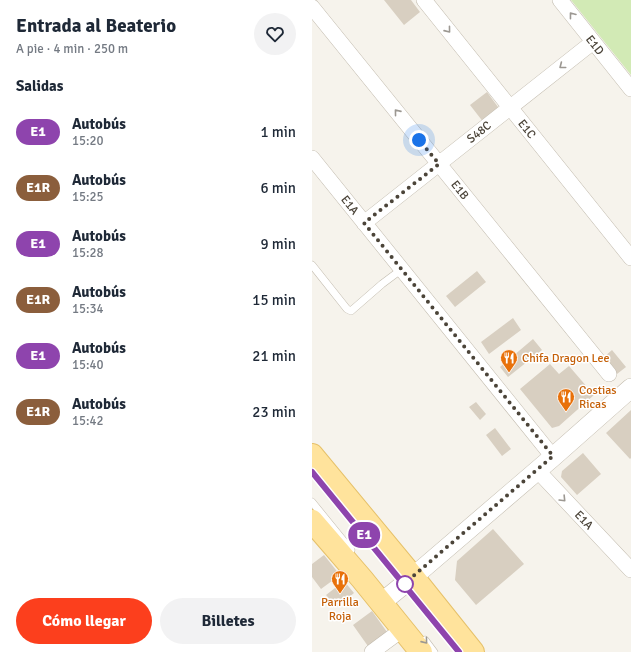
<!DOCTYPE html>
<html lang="es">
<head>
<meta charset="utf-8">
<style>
  body { margin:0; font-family:Signika,sans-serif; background:#f2f2f3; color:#1f2937; height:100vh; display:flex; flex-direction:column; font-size:15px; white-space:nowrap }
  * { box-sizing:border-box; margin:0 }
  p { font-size:13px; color:#747a83 }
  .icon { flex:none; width:22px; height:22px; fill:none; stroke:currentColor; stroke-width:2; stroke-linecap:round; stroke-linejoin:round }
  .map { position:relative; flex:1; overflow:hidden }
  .details { display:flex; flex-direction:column; background:#fff; width:312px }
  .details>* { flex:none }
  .badge { padding:0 8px; border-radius:13px; font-size:14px; line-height:26px }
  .you { position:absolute; width:20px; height:20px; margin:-10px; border:3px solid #fff; border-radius:50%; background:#1a73e8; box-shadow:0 0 0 6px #1a73e833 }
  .map>.badge { position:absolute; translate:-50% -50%; box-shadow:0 0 0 2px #fff }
  h2 { padding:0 16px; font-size:15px; line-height:36px }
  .round { display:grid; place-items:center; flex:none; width:42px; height:42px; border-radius:21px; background:#f2f2f3 }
  .summary { display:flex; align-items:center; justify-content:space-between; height:68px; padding:0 16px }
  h1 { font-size:19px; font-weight:800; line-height:30px }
  .cta { display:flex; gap:8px; margin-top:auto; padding:8px 16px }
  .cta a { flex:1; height:46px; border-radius:24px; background:#fc3f1d; color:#fff; font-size:16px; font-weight:800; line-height:46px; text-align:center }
  .cta a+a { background:#f2f2f3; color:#1f2937 }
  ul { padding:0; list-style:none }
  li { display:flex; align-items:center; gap:12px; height:56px; padding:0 16px }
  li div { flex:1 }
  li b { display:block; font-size:15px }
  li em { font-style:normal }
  li .badge { min-width:44px; font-weight:700; text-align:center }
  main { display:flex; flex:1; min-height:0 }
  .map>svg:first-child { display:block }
  .green { fill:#d2eab5 }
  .building { fill:#d8cfc1 }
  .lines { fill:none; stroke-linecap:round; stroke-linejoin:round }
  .service-casing { stroke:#c2bbae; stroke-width:8 }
  .minor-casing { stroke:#c2bbae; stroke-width:16 }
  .tertiary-casing { stroke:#c2bbae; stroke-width:20 }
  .primary-casing { stroke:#e6c16a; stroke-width:24 }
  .service { stroke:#fff; stroke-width:7 }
  .minor { stroke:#fff; stroke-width:15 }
  .tertiary { stroke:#fff; stroke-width:19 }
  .primary { stroke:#ffe39c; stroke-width:22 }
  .oneway { stroke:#9c9892 }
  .line-casing { stroke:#fff; stroke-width:9 }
  .line { stroke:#8e44ad; stroke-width:6 }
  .walk { stroke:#4b4439; stroke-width:4; stroke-dasharray:0 7.2 }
  .stop-dot { fill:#fff; stroke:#8e44ad; stroke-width:2 }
  .labels { text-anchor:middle; stroke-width:3; stroke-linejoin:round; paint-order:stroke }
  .street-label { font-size:12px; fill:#4b4439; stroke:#fff }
  .food-label { font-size:12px; fill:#c56008; stroke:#fff; text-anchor:start }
</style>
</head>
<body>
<main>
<section class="details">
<div class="summary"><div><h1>Entrada al Beaterio</h1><p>A pie · 4 min · 250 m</p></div><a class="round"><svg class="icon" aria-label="heart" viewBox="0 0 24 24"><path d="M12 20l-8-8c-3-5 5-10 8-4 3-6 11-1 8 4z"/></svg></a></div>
<h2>Salidas</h2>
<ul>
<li><span class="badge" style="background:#8e44ad;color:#fff">E1</span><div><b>Autobús</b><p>15:20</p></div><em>1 min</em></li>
<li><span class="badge" style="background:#8b5e3c;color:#fff">E1R</span><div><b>Autobús</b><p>15:25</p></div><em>6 min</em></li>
<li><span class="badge" style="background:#8e44ad;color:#fff">E1</span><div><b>Autobús</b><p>15:28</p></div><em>9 min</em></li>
<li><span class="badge" style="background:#8b5e3c;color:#fff">E1R</span><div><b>Autobús</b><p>15:34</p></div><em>15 min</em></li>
<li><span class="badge" style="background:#8e44ad;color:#fff">E1</span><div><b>Autobús</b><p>15:40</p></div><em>21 min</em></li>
<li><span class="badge" style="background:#8b5e3c;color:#fff">E1R</span><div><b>Autobús</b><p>15:42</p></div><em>23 min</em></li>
</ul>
<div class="cta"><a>Cómo llegar</a><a>Billetes</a></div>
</section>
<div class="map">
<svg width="319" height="652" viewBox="0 0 319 652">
  <rect width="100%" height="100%" fill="#f6f3ec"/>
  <!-- green -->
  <path class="green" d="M 259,0 L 319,0 L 319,75 Z"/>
  <!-- building -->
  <path class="building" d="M 72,0 L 99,0 L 108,12 L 92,25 Z
    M 175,92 L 186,107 L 185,114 L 172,123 L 158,105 Z
    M 165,271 L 174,282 L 143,307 L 134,296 Z
    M 201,318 L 209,330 L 177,354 L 169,342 Z
    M 221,339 L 230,350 L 196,377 L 188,367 Z
    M 300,350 L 314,367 L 305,374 L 292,357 Z
    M 238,364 L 247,374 L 257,366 L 282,395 L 247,426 L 240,428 L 208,389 Z
    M 164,402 L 174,414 L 168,420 L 157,407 Z
    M 319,410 L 319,458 L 318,459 L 294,433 Z
    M 183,428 L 199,449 L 190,456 L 174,435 Z
    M 271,453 L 289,474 L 265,495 L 249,477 L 250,471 Z
    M 181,529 L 212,564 L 164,605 L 143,580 L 145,561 Z
    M 12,555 L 28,575 L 9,589 L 0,577 L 0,564 Z
    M 32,581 L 42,593 L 25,607 L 14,595 Z
    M 60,611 L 75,632 L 58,649 L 41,625 Z"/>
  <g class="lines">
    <!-- service casing -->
    <g class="service-casing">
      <path id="service" d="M 0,265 L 35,309 L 39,311 L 70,284 L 90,269
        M 0,502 L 39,550
        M 34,513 L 122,621
        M 113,640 L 122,652"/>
    </g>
    <!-- minor casing -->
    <g class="minor-casing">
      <path id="minor" d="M 112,0 L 319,258
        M 248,0 L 319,89
        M 0,7 L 297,374
        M 0,158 L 241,457
        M 52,223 L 281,42
        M 225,470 L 319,570
        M 60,652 L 91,629"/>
    </g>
    <!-- tertiary casing -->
    <g class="tertiary-casing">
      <path id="tertiary" d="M 69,603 L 101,577 L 241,457 L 319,388"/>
    </g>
    <!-- primary casing -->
    <g class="primary-casing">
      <path id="primary" d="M 0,455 L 101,577 L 161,652
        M 0,521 L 50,579 L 109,652"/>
    </g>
    <!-- service -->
    <use href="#service" class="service"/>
    <!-- minor -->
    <use href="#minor" class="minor"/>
    <!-- tertiary -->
    <use href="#tertiary" class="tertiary"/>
    <!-- primary -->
    <use href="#primary" class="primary"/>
  </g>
  <!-- one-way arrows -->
  <defs><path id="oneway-chevron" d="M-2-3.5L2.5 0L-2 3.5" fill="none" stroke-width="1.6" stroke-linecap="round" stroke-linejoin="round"/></defs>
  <g class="oneway">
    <use href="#oneway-chevron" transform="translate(260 15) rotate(-128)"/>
    <use href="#oneway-chevron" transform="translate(136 30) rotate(51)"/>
    <use href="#oneway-chevron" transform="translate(250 66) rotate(142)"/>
    <use href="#oneway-chevron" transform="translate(85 112) rotate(-129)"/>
    <use href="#oneway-chevron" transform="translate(251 499) rotate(46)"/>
    <use href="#oneway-chevron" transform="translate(113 641) rotate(51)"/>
  </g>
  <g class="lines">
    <!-- line casing -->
    <g class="line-casing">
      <path id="line" d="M 0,472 L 147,652"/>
    </g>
    <!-- line -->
    <use href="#line" class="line"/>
    <!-- walk -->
    <path class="walk" d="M 93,584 L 92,584 L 241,456 L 52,223 L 127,164 L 107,140"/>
  </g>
  <!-- icons -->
  <defs>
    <g id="restaurant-pin" transform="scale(0.9)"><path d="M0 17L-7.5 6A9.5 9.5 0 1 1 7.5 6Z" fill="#e8710a" stroke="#fff"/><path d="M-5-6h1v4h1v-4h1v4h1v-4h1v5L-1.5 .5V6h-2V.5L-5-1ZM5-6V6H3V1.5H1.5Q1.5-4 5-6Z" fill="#fff"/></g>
  </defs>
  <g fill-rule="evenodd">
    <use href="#restaurant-pin" x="197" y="358"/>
    <use href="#restaurant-pin" x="254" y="397"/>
    <use href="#restaurant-pin" x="28" y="579"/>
  </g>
  <!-- markers -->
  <circle class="stop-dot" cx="93" cy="584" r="8"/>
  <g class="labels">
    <!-- street labels -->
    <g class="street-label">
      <text transform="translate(283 45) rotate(51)" y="4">E1D</text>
      <text transform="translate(215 129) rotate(51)" y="4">E1C</text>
      <text transform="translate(167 132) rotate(-38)" y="4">S48C</text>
      <text transform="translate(148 190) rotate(51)" y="4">E1B</text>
      <text transform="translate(38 205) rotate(51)" y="4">E1A</text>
      <text transform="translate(272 520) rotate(46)" y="4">E1A</text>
    </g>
    <!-- food labels -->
    <g class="food-label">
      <text x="210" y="362">Chifa Dragon Lee</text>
      <text x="267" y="394">Costias<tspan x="267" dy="14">Ricas</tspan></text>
      <text x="28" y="606" text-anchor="middle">Parrilla<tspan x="28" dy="14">Roja</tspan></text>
    </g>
  </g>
</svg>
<div class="you" style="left:107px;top:140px"></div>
<b class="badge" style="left:52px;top:535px;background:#8e44ad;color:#fff">E1</b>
</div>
</main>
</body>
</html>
